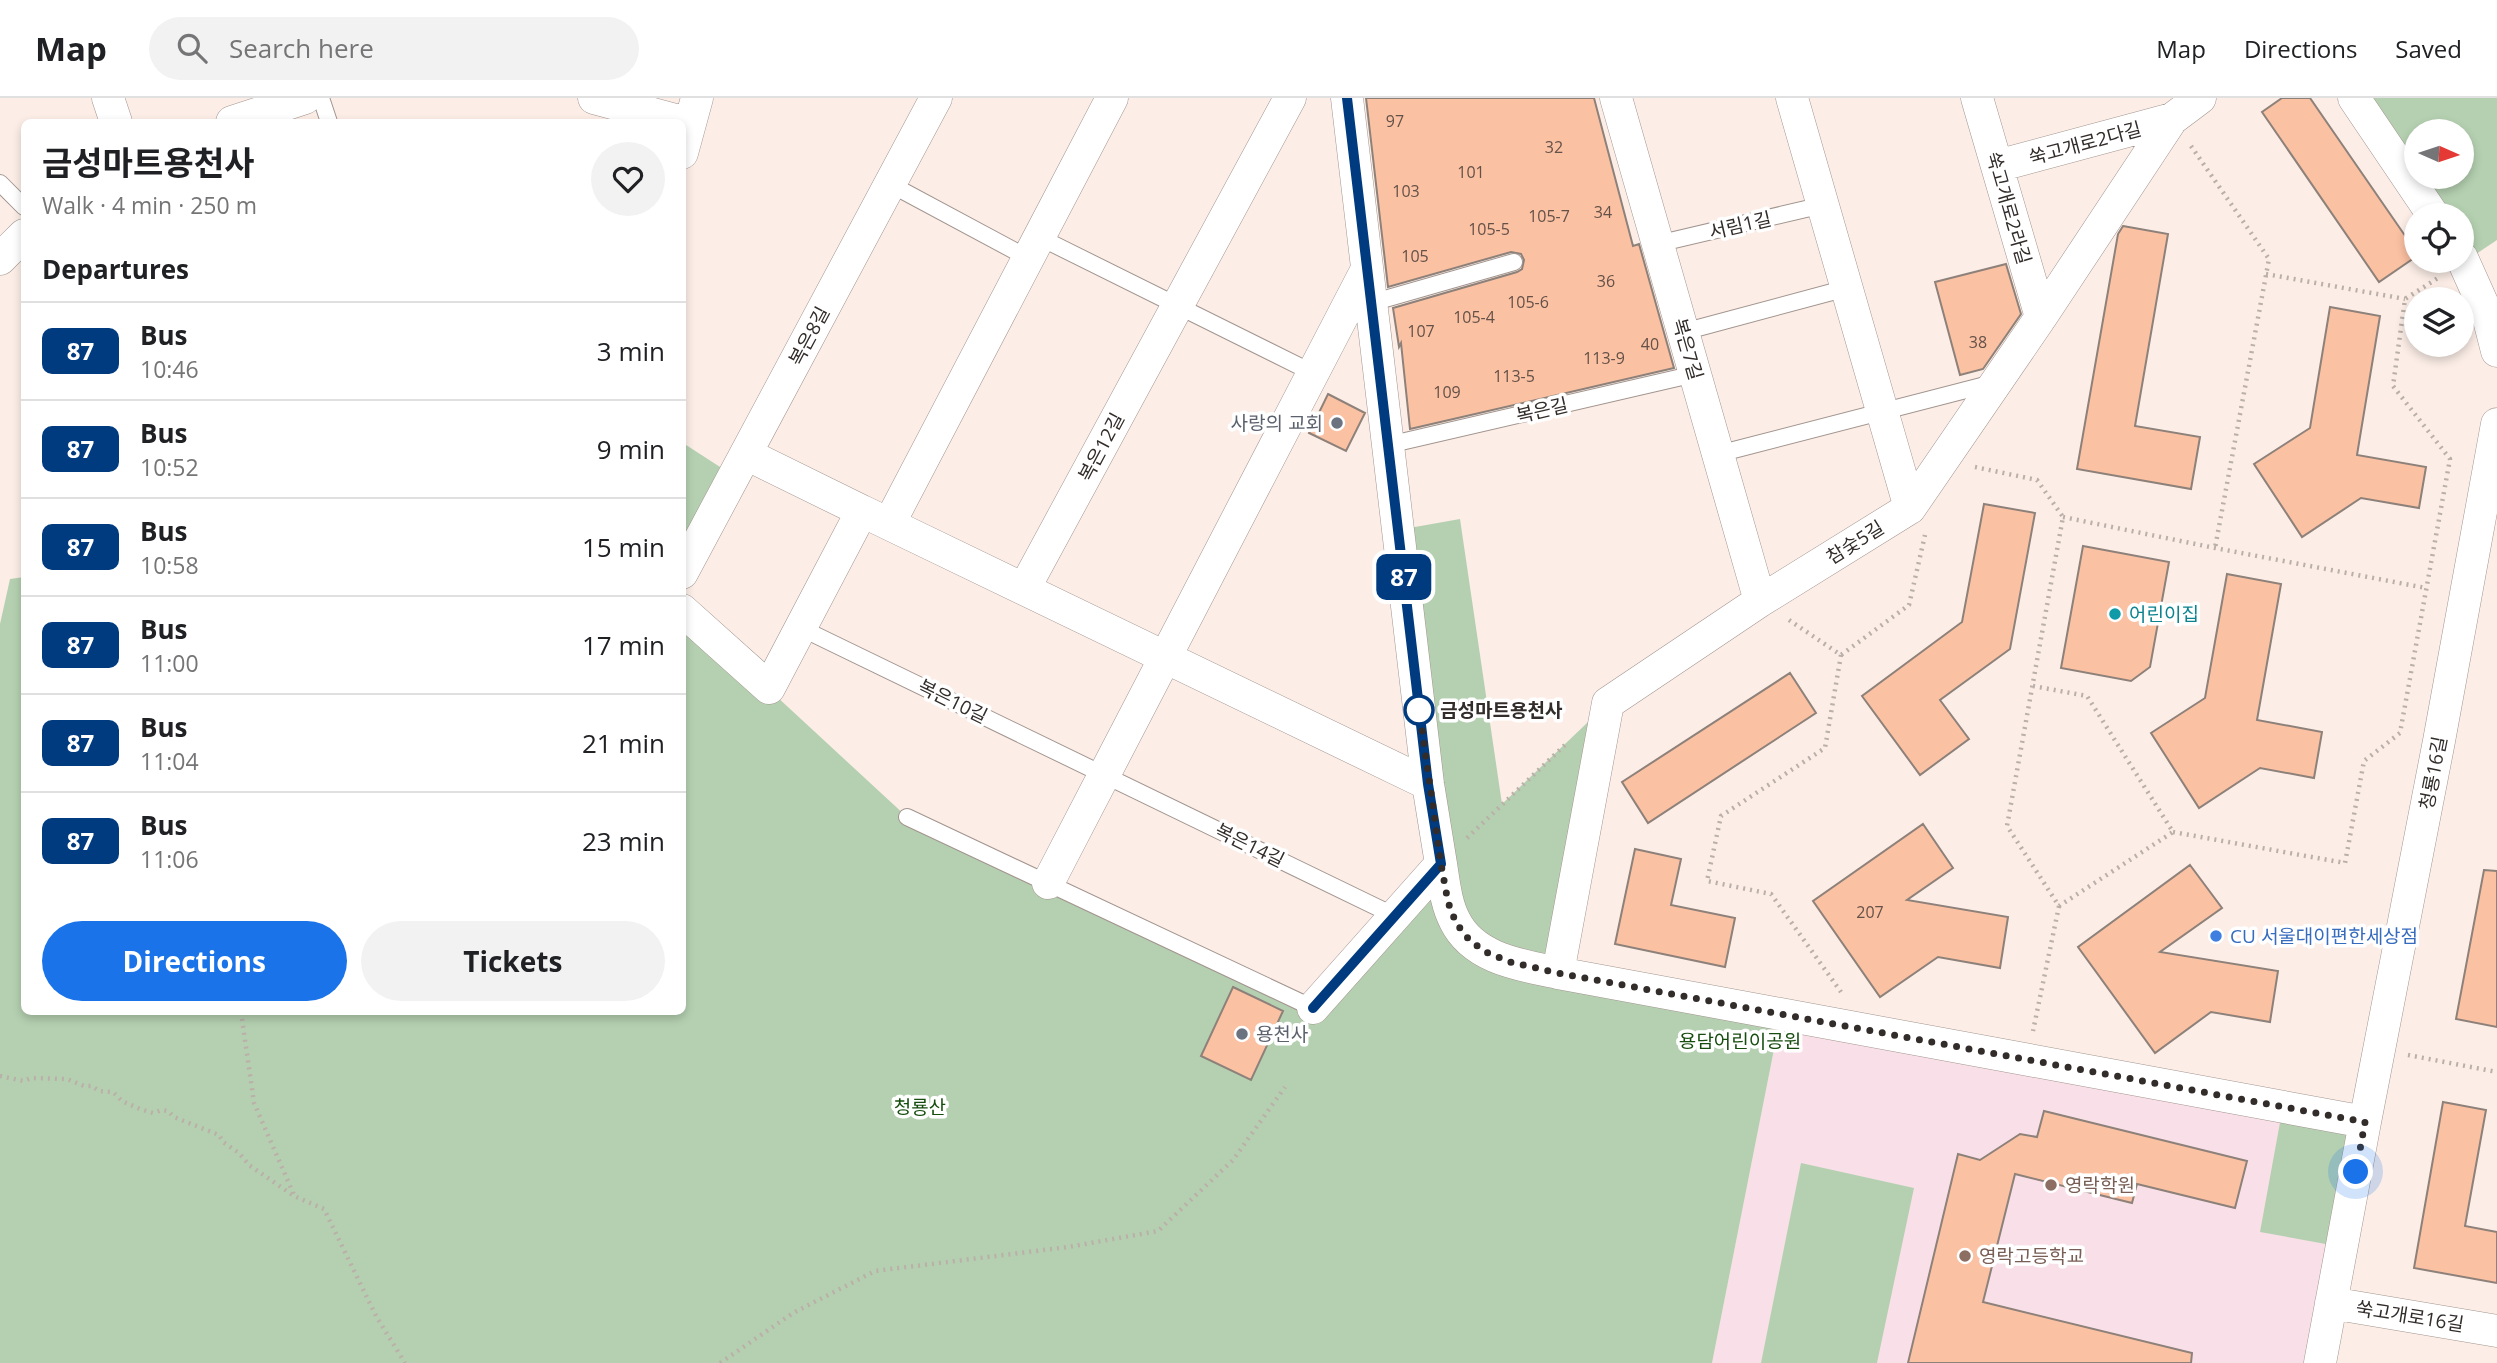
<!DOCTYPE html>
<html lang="en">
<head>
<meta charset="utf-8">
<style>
  body { margin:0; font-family:"Open Sans","Noto Sans KR",sans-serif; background:#f2f2f2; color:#202124; height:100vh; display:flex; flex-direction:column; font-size:26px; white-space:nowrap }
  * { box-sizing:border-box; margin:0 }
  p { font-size:23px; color:#757577 }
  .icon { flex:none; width:38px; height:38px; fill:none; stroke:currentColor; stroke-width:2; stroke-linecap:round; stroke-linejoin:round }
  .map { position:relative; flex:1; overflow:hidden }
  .sheet { position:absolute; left:21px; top:21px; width:665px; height:896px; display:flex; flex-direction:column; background:#fff; border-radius:10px; box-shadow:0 4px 10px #0003 }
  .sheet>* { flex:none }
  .badge { padding:0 14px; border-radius:10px; font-size:24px; line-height:46px }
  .needle { width:46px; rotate:93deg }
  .controls { position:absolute; left:2404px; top:21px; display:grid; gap:14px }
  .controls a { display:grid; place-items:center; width:70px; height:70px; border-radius:50%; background:#fff; box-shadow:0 4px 10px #0003; font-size:35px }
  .you { position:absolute; width:35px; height:35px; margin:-18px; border:5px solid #fff; border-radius:50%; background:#1a73e8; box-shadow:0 0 0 10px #1a73e833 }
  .map>.badge { position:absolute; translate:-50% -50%; box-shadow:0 0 0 4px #fff }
  h2 { padding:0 21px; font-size:26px; line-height:63px }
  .round { display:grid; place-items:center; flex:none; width:74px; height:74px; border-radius:37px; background:#f2f2f2 }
  .head { display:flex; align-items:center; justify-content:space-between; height:119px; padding:0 21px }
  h1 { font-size:33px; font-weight:700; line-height:52px }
  .button { display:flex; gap:14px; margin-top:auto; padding:14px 21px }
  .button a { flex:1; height:80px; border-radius:42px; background:#1a73e8; color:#fff; font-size:28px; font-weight:700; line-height:80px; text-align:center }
  .button a+a { background:#f2f2f2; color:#202124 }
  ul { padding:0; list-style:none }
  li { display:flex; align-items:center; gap:21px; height:98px; padding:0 21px; border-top:2px solid #e0e0e0 }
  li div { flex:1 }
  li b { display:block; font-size:26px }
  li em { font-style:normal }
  li .badge { min-width:77px; font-weight:700; text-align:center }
  header { display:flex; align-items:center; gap:42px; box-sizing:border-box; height:98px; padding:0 35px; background:#fff; border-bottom:2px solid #e0e0e0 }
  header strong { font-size:33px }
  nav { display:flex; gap:38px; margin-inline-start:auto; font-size:24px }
  .search { width:490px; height:63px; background:#f2f2f2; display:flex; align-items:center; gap:18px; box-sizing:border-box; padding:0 24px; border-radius:38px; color:#757577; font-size:26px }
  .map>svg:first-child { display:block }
  .education { fill:#f9e0e8 }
  .green { fill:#b5d0b1; fill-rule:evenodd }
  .building { fill:#fbc1a3; stroke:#8d817a; stroke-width:2 }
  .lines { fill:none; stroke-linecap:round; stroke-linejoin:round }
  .lane-casing { stroke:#a2958f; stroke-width:18 }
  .street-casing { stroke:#a2958f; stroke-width:33 }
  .path { stroke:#baafa9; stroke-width:4.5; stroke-dasharray:2 5; stroke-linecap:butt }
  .lane { stroke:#fff; stroke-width:16 }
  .street { stroke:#fff; stroke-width:32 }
  .line-casing { stroke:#fff; stroke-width:16 }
  .line { stroke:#003b80; stroke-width:10 }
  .walk { stroke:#322c2a; stroke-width:7; stroke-dasharray:0 12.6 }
  .worship-dot { fill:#6b7280; stroke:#fff; stroke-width:2.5 }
  .culture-dot { fill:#0f9aa8; stroke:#fff; stroke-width:2.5 }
  .stop-dot { fill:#fff; stroke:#003b80; stroke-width:3.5 }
  .shop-dot { fill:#3f7fe0; stroke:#fff; stroke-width:2.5 }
  .education-dot { fill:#8d6e63; stroke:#fff; stroke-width:2.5 }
  .labels { text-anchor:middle; stroke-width:7; stroke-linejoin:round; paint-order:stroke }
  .number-label { font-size:16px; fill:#645148 }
  .street-label { font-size:19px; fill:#322c2a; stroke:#fff }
  .worship-label { font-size:19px; fill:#5b616d; stroke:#fff; text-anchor:end }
  .culture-label { font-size:19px; fill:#0d838f; stroke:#fff; text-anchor:start }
  .stop-label { font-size:19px; font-weight:bold; fill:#322c2a; stroke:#fff; text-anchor:start }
  .shop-label { font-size:19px; fill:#366cbe; stroke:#fff; text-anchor:start }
  .park-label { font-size:19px; fill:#164d0e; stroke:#fff }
  .education-label { font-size:19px; fill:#785e54; stroke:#fff; text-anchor:start }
</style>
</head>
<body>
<header>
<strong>Map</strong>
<div class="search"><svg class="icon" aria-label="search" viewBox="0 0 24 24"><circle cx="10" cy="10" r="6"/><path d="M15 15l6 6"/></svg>Search here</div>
<nav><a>Map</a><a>Directions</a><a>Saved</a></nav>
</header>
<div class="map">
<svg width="2497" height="1265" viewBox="0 0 2497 1265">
  <rect width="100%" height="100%" fill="#fceee7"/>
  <!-- education -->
  <path class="education" d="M 1781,916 L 2365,1024 L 2320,1265 L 1712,1265 Z"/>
  <!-- green -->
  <path class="green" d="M 2354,0 L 2497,0 L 2497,142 L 2464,164 L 2462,160 L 2462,117 L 2433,117 ZM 2417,33 L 2462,33 L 2462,79 L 2417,79 Z
    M 683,345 L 734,378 L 683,475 Z
    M 1460,421 L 1502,706 L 1608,605 L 1558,875 L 1781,916 L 1712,1265 L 0,1265 L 0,526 L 10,481 L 24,479 L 24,914 L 682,914 L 683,512 L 907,719 L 1313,910 L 1441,766 L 1398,432 Z
    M 2283,1008 L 2365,1024 L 2342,1149 L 2260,1134 Z
    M 1801,1065 L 1914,1090 L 1877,1265 L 1761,1265 Z"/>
  <!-- building -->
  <path class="building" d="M 1366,0 L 1594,0 L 1633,148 L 1639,146 L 1674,270 L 1410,331 L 1401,245 L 1399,249 L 1393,210 L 1517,174 L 1522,171 L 1524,162 L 1521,156 L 1511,154 L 1388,189 Z
    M 2282,0 L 2310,0 L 2417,155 L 2417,158 L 2379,184 L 2262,14 Z
    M 2123,128 L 2168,136 L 2135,328 L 2200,339 L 2191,391 L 2077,371 L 2118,136 Z
    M 2006,166 L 2021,216 L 1983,271 L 1960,277 L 1935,184 Z
    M 2330,209 L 2380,218 L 2357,357 L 2426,369 L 2419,410 L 2361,400 L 2302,439 L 2254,366 L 2310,330 Z
    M 1328,296 L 1365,315 L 1346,353 L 1309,335 Z
    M 1984,406 L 2035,415 L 2010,551 L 1940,602 L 1969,641 L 1920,677 L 1862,598 L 1962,524 Z
    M 2083,448 L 2169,464 L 2150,569 L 2131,583 L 2061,570 Z
    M 2227,476 L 2281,486 L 2257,622 L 2322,634 L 2314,680 L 2260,670 L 2199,710 L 2151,635 L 2205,600 Z
    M 1790,575 L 1816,615 L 1648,725 L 1622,684 Z
    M 1923,726 L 1953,770 L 1907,802 L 2008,819 L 2000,870 L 1938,859 L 1880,899 L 1813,803 Z
    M 1635,751 L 1681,761 L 1671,807 L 1735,820 L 1725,869 L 1615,846 Z
    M 2190,767 L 2222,810 L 2160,854 L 2278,873 L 2270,924 L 2211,914 L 2155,955 L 2078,849 Z
    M 2484,772 L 2497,773 L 2497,929 L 2456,921 Z
    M 1233,889 L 1283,913 L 1251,982 L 1201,958 Z
    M 2443,1004 L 2486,1012 L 2465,1128 L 2497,1134 L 2497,1185 L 2414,1170 Z
    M 2044,1013 L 2247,1063 L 2235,1110 L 2137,1086 L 2132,1105 L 2015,1076 L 1983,1204 L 2192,1255 L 2191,1265 L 1908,1265 L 1958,1056 L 1980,1062 L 2020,1036 L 2037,1039 Z"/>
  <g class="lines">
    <!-- lane casing -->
    <g class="lane-casing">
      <path id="lane" d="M 321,0 L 329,24
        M 0,85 L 24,109
        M 890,86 L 1028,160
        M 1039,139 L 1313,275
        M 1657,146 L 1823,107
        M 1371,205 L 1514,164
        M 1683,234 L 1847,190
        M 1388,347 L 1695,276
        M 1718,356 L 1993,285
        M 801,530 L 1395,818
        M 907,719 L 1313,910"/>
    </g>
    <!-- street casing -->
    <g class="street-casing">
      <path id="street" d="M 108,0 L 116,24
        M 594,0 L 690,26
        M 1616,0 L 1760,503
        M 1792,0 L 1910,410
        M 1977,0 L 2041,219
        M 2354,0 L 2433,117
        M 232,24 L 305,0
        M 682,55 L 697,0
        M 1997,68 L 2172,21
        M 2462,160 L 2488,218 L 2497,253
        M 0,161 L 24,137
        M 746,356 L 862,413
        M 889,426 L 1428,686
        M 682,475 L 936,0
        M 1024,491 L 1290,0
        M 682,512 L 769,590 L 862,413 L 889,426 L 1112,0
        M 1441,766 C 1444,785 1446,806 1455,823 C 1474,861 1521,867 1558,875 L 2365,1024 L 2320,1265
        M 1048,785 L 1367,171
        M 1558,875 L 1608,605 L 1760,503 L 1910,410 L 2041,219 L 2172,21 L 2200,0
        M 1313,910 L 1441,766 L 1428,686 L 1347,0
        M 2365,1024 L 2439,643 L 2497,326
        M 2331,1205 L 2497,1233"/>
    </g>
    <!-- path -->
    <path class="path" d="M 2191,48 L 2269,161 L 2215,450
      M 2266,176 L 2405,201
      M 1975,369 L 2037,382 L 2063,419 L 2007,728 L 2059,808 L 2033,933
      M 2063,419 L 2215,450 L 2426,490
      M 1789,522 L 1841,557 L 1909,507 L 1925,437
      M 1841,557 L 1825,650 L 1721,718 L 1707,783 L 1771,796 L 1841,894
      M 2033,588 L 2087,598 L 2173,734 L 2059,808
      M 2173,734 L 2345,765 L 2364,663 L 2400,635 L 2450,361 L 2393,288 L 2405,201 L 2438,180
      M 1467,740 L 1567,645
      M 241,914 L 254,1005 L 294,1097
      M 2408,957 L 2497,974
      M 0,978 L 24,983 L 31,980 L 67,981 L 84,988 L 92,988 L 99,993 L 113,994 L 122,1003 L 140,1011 L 153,1015 L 162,1012 L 168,1013 L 174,1019 L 219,1037 L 223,1044 L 239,1055 L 249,1067 L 294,1098 L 324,1111 L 376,1218 L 405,1265
      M 720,1265 L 793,1215 L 875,1173 L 1068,1149 L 1158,1133 L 1233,1062 L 1285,989"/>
    <!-- lane -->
    <use href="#lane" class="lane"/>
    <!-- street -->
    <use href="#street" class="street"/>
  </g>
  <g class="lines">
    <!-- line casing -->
    <g class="line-casing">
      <path id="line" d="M 1313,910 L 1441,766 L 1428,686 L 1347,0"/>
    </g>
    <!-- line -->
    <use href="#line" class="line"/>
    <!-- walk -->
    <path class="walk" d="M 1419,612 L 1419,610 L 1441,766 L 1448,804 L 1456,825 L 1470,843 L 1488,855 L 1510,864 L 1558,875 L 2365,1024 L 2356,1074"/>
  </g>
  <!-- markers -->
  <g class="worship-dot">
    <circle cx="1337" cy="325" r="7"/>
    <circle cx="1242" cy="936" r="7"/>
  </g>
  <circle class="culture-dot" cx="2115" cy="516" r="7"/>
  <circle class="stop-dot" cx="1419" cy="612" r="14"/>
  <circle class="shop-dot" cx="2216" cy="838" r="7"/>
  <g class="education-dot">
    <circle cx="2051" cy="1087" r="7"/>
    <circle cx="1965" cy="1158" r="7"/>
  </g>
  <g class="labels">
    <!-- number labels -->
    <g class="number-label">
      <text x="1395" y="29">97</text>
      <text x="1554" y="55">32</text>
      <text x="1471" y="80">101</text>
      <text x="1406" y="99">103</text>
      <text x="1603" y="120">34</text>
      <text x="1549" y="124">105-7</text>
      <text x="1489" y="137">105-5</text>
      <text x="1415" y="164">105</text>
      <text x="1606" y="189">36</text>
      <text x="1528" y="210">105-6</text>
      <text x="1474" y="225">105-4</text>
      <text x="1421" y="239">107</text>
      <text x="1978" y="250">38</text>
      <text x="1650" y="252">40</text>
      <text x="1604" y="266">113-9</text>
      <text x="1514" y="284">113-5</text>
      <text x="1447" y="300">109</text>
      <text x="1870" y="820">207</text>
    </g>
    <!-- street labels -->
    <g class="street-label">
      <text transform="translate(2085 45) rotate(-15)" y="7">쑥고개로2다길</text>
      <text transform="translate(2009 110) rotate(74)" y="7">쑥고개로2라길</text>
      <text transform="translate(1740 127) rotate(-13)" y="7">서림1길</text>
      <text transform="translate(809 238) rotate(-62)" y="7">복은8길</text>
      <text transform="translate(1688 251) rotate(74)" y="7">복은7길</text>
      <text transform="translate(1542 312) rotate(-13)" y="7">복은길</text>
      <text transform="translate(1101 349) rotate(-62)" y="7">복은12길</text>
      <text transform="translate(1855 444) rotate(-32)" y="7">참숯5길</text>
      <text transform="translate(953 603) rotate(26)" y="7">복은10길</text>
      <text transform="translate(2433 675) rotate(-79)" y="7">청룡16길</text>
      <text transform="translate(1250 747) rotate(26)" y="7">복은14길</text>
      <text transform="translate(2410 1218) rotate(9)" y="7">쑥고개로16길</text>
    </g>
    <!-- worship labels -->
    <g class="worship-label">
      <text x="1323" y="332">사랑의 교회</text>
      <text x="1256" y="943" text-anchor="start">용천사</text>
    </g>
    <!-- culture labels -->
    <g class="culture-label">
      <text x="2129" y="523">어린이집</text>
    </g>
    <!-- stop labels -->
    <g class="stop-label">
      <text x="1440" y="619">금성마트용천사</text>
    </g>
    <!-- shop labels -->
    <g class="shop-label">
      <text x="2230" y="845">CU 서울대이편한세상점</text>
    </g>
    <!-- park labels -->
    <g class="park-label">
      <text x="1740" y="950">용담어린이공원</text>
      <text x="920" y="1016">청룡산</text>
    </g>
    <!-- education labels -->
    <g class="education-label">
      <text x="2065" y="1094">영락학원</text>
      <text x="1979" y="1165">영락고등학교</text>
    </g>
  </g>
</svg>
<div class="controls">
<a><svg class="needle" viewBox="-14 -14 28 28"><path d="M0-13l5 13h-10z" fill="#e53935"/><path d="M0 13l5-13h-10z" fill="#757577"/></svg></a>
<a><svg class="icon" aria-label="locate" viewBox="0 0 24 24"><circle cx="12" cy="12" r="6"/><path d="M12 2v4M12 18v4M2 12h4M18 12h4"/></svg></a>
<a><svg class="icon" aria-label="layers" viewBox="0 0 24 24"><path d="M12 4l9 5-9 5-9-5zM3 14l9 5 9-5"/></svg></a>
</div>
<div class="you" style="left:2356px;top:1074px"></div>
<b class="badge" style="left:1404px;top:479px;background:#003b80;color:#fff">87</b>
<section class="sheet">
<div class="head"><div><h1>금성마트용천사</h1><p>Walk · 4 min · 250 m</p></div><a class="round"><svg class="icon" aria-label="heart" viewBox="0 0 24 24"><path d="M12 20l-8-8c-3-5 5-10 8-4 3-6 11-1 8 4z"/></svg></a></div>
<h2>Departures</h2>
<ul>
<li><span class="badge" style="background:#003b80;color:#fff">87</span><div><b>Bus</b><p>10:46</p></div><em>3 min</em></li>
<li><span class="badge" style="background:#003b80;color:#fff">87</span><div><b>Bus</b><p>10:52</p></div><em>9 min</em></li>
<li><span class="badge" style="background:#003b80;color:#fff">87</span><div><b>Bus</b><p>10:58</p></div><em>15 min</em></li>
<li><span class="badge" style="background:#003b80;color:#fff">87</span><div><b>Bus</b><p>11:00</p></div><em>17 min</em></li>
<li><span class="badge" style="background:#003b80;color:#fff">87</span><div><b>Bus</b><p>11:04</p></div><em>21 min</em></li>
<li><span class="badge" style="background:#003b80;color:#fff">87</span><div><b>Bus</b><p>11:06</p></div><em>23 min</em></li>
</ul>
<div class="button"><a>Directions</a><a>Tickets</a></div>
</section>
</div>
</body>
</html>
